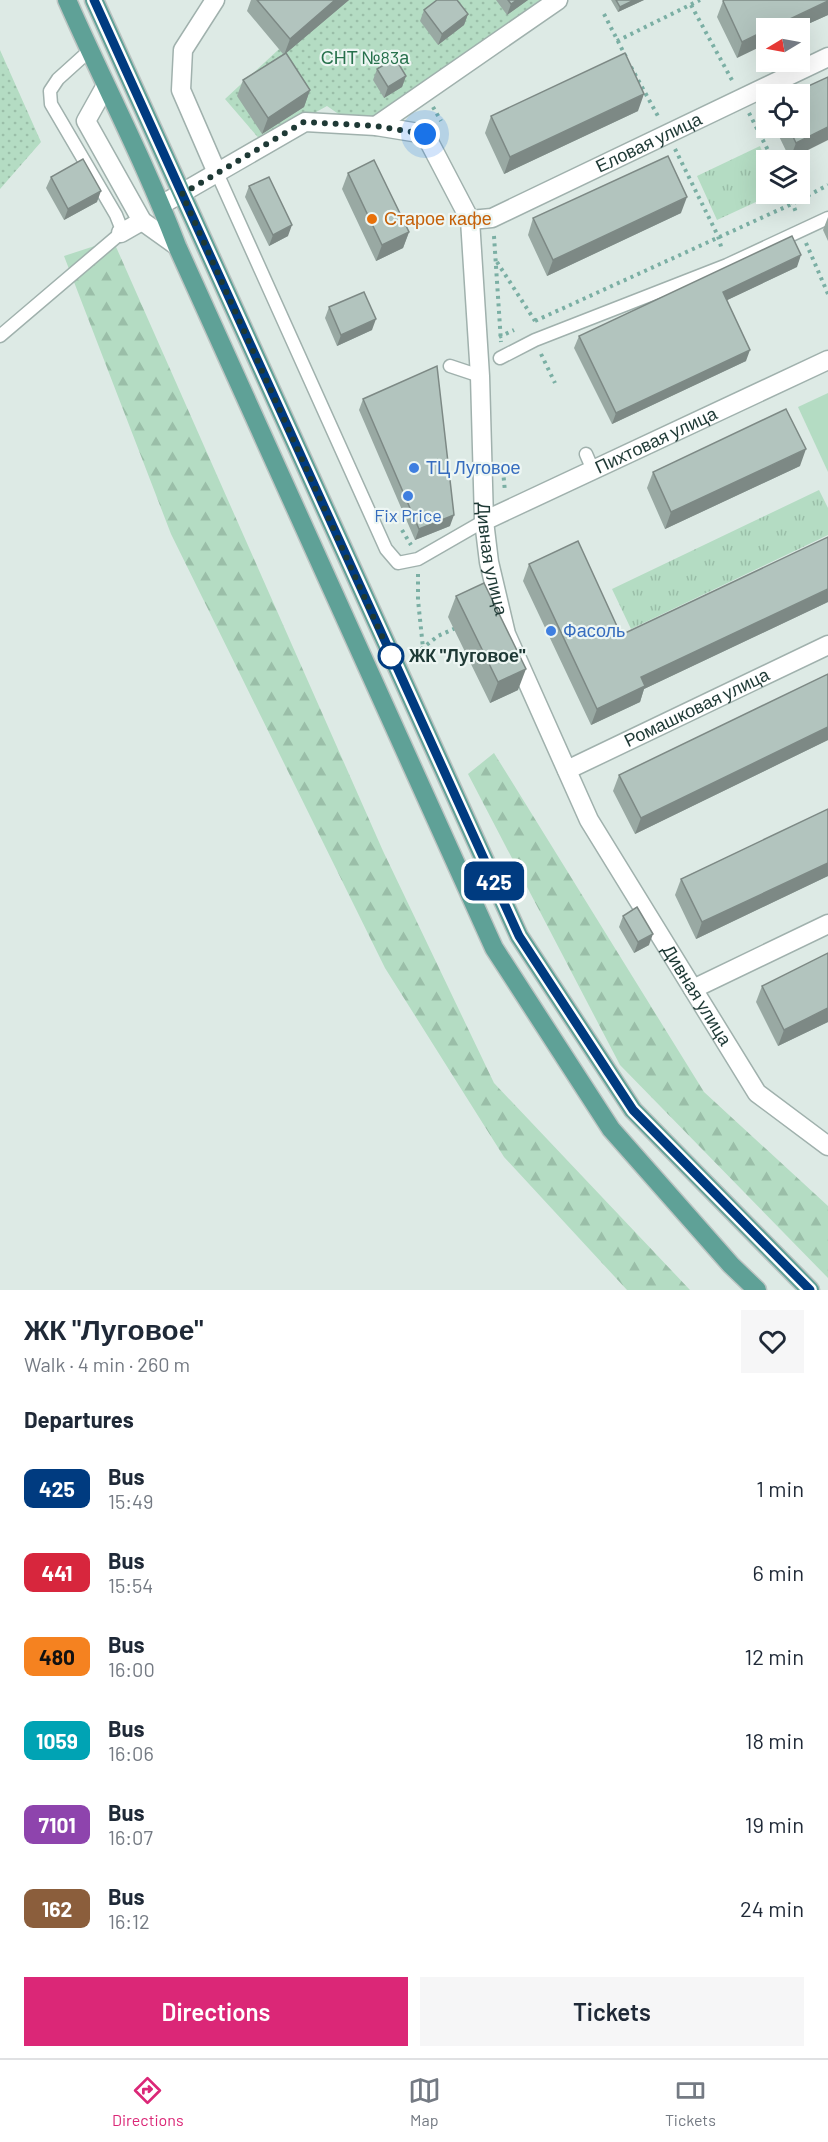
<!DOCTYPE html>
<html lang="en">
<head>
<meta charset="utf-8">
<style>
  body { margin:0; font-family:Barlow,sans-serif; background:#f6f6f7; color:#1f2937; height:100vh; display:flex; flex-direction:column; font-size:22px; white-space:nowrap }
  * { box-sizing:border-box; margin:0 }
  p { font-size:20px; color:#747a83 }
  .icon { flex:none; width:33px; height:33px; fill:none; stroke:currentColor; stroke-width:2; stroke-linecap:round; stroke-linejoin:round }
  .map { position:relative; height:1290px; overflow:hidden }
  .drawer { display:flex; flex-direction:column; background:#fff; flex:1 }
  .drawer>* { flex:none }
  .badge { padding:0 12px; border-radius:9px; font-size:21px; line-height:39px }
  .needle { width:39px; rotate:260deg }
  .fabs { position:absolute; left:756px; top:18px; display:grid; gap:12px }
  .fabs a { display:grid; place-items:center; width:54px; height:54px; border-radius:0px; background:#fff; box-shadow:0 6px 24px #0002; font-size:30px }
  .you { position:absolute; width:30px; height:30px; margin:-15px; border:4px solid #fff; border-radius:50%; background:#1a73e8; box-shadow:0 0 0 9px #1a73e833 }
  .map>.badge { position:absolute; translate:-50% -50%; box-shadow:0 0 0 3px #fff }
  h2 { padding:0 24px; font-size:22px; line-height:54px }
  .round { display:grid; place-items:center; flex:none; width:63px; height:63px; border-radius:0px; background:#f6f6f7 }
  .headline { display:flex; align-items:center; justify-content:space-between; height:102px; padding:0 24px }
  h1 { font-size:28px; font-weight:600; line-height:45px }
  .primary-button { display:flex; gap:12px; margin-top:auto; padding:12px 24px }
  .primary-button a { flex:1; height:69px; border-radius:0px; background:#db2777; color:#fff; font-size:24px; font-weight:600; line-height:69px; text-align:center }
  .primary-button a+a { background:#f6f6f7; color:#1f2937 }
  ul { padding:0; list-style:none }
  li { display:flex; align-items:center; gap:18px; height:84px; padding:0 24px }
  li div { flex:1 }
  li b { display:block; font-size:22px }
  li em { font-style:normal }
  li .badge { min-width:66px; font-weight:700; text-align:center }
  .tab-bar { display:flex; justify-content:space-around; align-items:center; height:84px; border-top:2px solid #e0e1e3; background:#fff; font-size:16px; color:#747a83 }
  .tab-bar a { display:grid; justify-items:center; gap:3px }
  .tab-bar .current { color:#db2777 }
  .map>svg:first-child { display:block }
  .grass { fill:url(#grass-dots) }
  .forest { fill:url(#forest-firs) }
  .park { fill:url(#park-tufts) }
  .pitch { fill:#b4dcc3 }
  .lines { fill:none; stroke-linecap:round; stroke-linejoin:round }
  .lane-casing { stroke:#a0b1ad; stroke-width:15 }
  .street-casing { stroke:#a0b1ad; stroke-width:21 }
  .primary-casing { stroke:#bcc4c2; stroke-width:21 }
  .path { stroke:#7bafa4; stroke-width:4; stroke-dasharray:3 4.5; stroke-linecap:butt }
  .lane { stroke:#fff; stroke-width:12 }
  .street { stroke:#fff; stroke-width:18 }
  .primary { stroke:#5fa197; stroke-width:18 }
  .wall { fill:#99a9a3 }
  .shaded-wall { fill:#7d8985 }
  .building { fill:#b2c4be; stroke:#7d8985; stroke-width:1.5 }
  .line-casing { stroke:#fff; stroke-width:14 }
  .line { stroke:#003b80; stroke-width:9 }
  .walk { stroke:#1e3935; stroke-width:6; stroke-dasharray:0 10.8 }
  .food-dot { fill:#e8710a; stroke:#edf6f3; stroke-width:2 }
  .shop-dot { fill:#3f7fe0; stroke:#edf6f3; stroke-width:2 }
  .stop-dot { fill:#fff; stroke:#003b80; stroke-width:3 }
  .labels { text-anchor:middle; stroke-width:4.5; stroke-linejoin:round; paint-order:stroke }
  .park-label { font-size:18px; fill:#27714c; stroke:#edf6f3 }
  .street-label { font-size:18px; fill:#1e3935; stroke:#edf6f3 }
  .food-label { font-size:18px; fill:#c56008; stroke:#edf6f3; text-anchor:start }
  .shop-label { font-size:18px; fill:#366cbe; stroke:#edf6f3; text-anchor:start }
  .stop-label { font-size:18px; font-weight:bold; fill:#1e3935; stroke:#edf6f3; text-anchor:start }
</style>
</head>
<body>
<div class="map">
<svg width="828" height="1290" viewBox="0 0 828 1290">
  <defs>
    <pattern id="grass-dots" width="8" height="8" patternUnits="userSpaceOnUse" patternTransform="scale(1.5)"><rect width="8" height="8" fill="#b4dcc3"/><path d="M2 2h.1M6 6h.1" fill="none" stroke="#9abea8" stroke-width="1.8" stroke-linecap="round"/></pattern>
    <pattern id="forest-firs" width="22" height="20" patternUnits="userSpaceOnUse" patternTransform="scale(1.5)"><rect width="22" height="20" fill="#b4dcc3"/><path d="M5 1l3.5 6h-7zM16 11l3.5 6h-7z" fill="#9abea8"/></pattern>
    <pattern id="park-tufts" width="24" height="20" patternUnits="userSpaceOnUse" patternTransform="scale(1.5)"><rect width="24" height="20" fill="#b4dcc3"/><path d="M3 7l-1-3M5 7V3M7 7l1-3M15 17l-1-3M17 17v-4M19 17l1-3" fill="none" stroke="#9abea8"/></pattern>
  </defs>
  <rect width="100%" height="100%" fill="#ddeae5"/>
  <!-- grass -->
  <path class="grass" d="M 332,0 L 550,0 L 363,131 L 327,106 L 262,142 L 225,99 Z
    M 0,50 L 41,142 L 0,189 Z"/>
  <!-- forest -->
  <path class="forest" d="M 113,240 L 383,851 L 494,1083 L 690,1290 L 627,1290 L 504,1157 L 385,968 L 171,534 L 64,256 Z
    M 494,753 L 704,1092 L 828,1206 L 828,1278 L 620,1065 L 468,774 Z"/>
  <!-- park -->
  <path class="park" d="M 760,146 L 766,161 L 766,194 L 773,194 L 717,220 L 697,176 Z
    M 819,490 L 828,508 L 828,535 L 631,629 L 612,589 Z"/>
  <!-- pitch -->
  <path class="pitch" d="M 828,393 L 828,472 L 798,407 Z"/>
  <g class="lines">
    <!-- lane casing -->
    <g class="lane-casing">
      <path id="lane" d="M 217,173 L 386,549 L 398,563 L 418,559 L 484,521
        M 0,336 L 121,233 L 120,225 L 116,215 L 51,104 L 50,91 L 58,79 L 89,51
        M 500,358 L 535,340 L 727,265 L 828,218
        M 450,366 L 480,376
        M 586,454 L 593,470"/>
    </g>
    <!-- street casing -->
    <g class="street-casing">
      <g id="street">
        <path d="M 215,0 L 183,50 L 181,90 L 217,173"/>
        <path d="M 105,87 L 86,121 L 142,221 L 177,246"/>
        <path d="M 376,126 L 558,0"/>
        <path id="s1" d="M 161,205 L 305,122 L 376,126 L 425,134 L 470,220 L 480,376 L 484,521 L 489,562 L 506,634 L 589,820 L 757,1093 L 828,1146"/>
        <path id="s2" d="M 470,220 L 492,218 L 828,57"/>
        <path d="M 121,233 L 142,221"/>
        <path id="s3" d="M 484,521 L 828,360"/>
        <path id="s4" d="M 567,770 L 828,645"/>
        <path d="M 693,989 L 828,924"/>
      </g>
    </g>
    <!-- primary casing -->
    <g class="primary-casing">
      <path id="primary" d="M 67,0 C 103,82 145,162 177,246 L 494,948 L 611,1129 L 731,1265 L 757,1290
        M 94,0 L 519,936 L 633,1110 L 810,1290"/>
    </g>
    <!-- path -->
    <path class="path" d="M 691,5 L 733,82
      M 604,14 L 626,57
      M 617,41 L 700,0
      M 631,67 L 659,118
      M 433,107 L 441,121
      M 749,113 L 773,160
      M 675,149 L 718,236 L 722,250
      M 789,194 L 797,215
      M 494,236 L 501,342
      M 806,243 L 828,294
      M 497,262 L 535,321
      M 535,321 L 794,203 L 828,185
      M 499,337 L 514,330
      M 541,354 L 555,383
      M 503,470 L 505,492
      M 402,530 L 411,545
      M 418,574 L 418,600 L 423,648
      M 415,654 L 438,636 L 458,627"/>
    <!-- lane -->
    <use href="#lane" class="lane"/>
    <!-- street -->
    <use href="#street" class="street"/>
    <!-- primary -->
    <use href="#primary" class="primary"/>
  </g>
  <!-- wall -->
  <path class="wall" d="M 251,0 L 349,0 L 286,53 L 310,90 L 304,107 L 262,134 L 237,96 L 243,80 L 283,54 L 247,11 Z
    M 496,0 L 528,0 L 507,15 Z
    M 611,0 L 644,0 L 618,12 Z
    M 723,1 L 828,15 L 799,28 L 766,28 L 737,58 L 717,17 Z
    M 424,10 L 468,14 L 464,25 L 438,45 L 420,21 Z
    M 377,69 L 406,76 L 402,87 L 384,98 L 373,80 Z
    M 828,77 L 790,159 L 775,128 L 800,128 Z
    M 638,111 L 504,174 L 485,133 L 491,116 Z
    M 348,173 L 409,232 L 403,248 L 376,261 L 342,189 Z
    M 51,177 L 97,202 L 64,220 L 46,188 Z
    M 249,186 L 288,236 L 269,246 L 245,197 Z
    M 681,213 L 547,276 L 528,235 L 533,218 Z
    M 828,217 L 828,241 L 823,230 Z
    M 797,267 L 727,300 L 746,361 L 612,424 L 574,348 L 579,336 Z
    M 329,307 L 372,330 L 337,346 L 325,318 Z
    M 363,399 L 450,526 L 415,540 L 359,410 Z
    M 800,466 L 665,529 L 647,488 L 653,472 Z
    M 529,564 L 621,635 L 828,602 L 644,689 L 640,702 L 591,725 L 523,581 Z
    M 456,596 L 518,690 L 490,703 L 448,617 Z
    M 828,674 L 828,740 L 635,834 L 613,791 L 619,775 Z
    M 828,809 L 828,876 L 696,939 L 675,895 L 681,879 Z
    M 623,916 L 649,945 L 634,953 L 619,927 Z
    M 828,953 L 828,1022 L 778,1046 L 756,1002 L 762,986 Z"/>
  <!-- shaded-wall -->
  <path class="shaded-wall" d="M 335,0 L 349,0 L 284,55 L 290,39 Z
    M 517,0 L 528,0 L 507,15 L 511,4 Z
    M 634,0 L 644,0 L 618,12 L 620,7 Z
    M 828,1 L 828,15 L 799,28 L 771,28 Z
    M 468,14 L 464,25 L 438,45 L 442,34 Z
    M 766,30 L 766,44 L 737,58 L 742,42 Z
    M 406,76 L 402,87 L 384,98 L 388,87 Z
    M 310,90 L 304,107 L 262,134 L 268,118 Z
    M 644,94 L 638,111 L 504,174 L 510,157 Z
    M 828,127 L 828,140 L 790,159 L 796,143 Z
    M 101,191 L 97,202 L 64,220 L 68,209 Z
    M 687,197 L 681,213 L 547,276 L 553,260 Z
    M 292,225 L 288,236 L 269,246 L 273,235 Z
    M 409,232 L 403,248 L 376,261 L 382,245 Z
    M 801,255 L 797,267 L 719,304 L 723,292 Z
    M 376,319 L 372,330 L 337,346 L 341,335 Z
    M 750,350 L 746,361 L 612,424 L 616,413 Z
    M 806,449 L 800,466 L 665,529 L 671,512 Z
    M 454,515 L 450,526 L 415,540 L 419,529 Z
    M 828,589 L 828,602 L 644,689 L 640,702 L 591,725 L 597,709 L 641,677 Z
    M 526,669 L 518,690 L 490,703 L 498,682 Z
    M 828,727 L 828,740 L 635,834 L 641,818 Z
    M 828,863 L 828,876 L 696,939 L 702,922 Z
    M 653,934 L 649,945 L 634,953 L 638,942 Z
    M 828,1008 L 828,1022 L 778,1046 L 784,1030 Z"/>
  <!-- building -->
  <path class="building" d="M 257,0 L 335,0 L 290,39 Z
    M 437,0 L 457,0 L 468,14 L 442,34 L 424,10 Z
    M 508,0 L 517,0 L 511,4 Z
    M 616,0 L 634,0 L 620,7 Z
    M 724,0 L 828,0 L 828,1 L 771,28 L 766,28 L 766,30 L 742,42 L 723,1 Z
    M 286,53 L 310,90 L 268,118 L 243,80 Z
    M 625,53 L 644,94 L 510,157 L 491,116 Z
    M 395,58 L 406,76 L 388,87 L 377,69 Z
    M 828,77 L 828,127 L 796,143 L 789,128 L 800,128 L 800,94 L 791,94 Z
    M 668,156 L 687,197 L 553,260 L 533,218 Z
    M 83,159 L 101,191 L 68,209 L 51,177 Z
    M 374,160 L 409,232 L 382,245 L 348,173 Z
    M 269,177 L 292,225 L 273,235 L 249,186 Z
    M 792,236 L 801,255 L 723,292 L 750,350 L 616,413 L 579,336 Z
    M 364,292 L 376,319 L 341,335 L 329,307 Z
    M 437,366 L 454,515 L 419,529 L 363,399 Z
    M 786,409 L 806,449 L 671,512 L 653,472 Z
    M 828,537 L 828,589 L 641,677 L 645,686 L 597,709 L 529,564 L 578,541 L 621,635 Z
    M 484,583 L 526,669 L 498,682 L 456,596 Z
    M 828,674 L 828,727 L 641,818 L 619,775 Z
    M 828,809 L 828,863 L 702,922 L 681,879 Z
    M 637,907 L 653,934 L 638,942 L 623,916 Z
    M 828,953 L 828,1008 L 784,1030 L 762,986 Z"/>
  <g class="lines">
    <!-- line casing -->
    <g class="line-casing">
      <path id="line" d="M 94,0 L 519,936 L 633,1110 L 810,1290"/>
    </g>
    <!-- line -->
    <use href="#line" class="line"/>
    <!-- walk -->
    <path class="walk" d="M 391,656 L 182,194 L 304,122 L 376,126 L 425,134"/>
  </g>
  <!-- markers -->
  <circle class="food-dot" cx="372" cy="219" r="6"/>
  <g class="shop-dot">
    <circle cx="414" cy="468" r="6"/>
    <circle cx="408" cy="496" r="6"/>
    <circle cx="551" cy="631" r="6"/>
  </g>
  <circle class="stop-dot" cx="391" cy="656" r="12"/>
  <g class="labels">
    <!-- park labels -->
    <g class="park-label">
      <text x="365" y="64">СНТ №83а</text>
    </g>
    <!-- street labels -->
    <g class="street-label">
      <text dy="6" stroke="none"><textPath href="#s2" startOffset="196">Еловая улица</textPath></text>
      <text dy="6" stroke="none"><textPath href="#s3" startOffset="190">Пихтовая улица</textPath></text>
      <text dy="6" stroke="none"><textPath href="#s1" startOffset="724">Дивная улица</textPath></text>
      <text dy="6" stroke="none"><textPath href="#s4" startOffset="144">Ромашковая улица</textPath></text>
      <text dy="6" stroke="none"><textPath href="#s1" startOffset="1210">Дивная улица</textPath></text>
    </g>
    <!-- food labels -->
    <g class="food-label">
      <text x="384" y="225">Старое кафе</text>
    </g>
    <!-- shop labels -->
    <g class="shop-label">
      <text x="426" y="474">ТЦ Луговое</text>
      <text x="408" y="522" text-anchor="middle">Fix Price</text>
      <text x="563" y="637">Фасоль</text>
    </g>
    <!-- stop labels -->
    <g class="stop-label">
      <text x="409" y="662">ЖК "Луговое"</text>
    </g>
  </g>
</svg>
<div class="fabs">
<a><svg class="needle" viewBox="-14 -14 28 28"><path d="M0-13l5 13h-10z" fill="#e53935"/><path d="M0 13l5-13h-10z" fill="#747a83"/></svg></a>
<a><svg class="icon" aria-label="locate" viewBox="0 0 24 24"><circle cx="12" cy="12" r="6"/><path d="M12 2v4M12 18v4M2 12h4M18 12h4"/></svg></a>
<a><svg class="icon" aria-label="layers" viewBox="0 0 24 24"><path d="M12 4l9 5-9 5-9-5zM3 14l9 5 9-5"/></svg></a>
</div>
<div class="you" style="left:425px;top:134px"></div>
<b class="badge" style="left:494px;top:881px;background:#003b80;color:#fff">425</b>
</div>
<section class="drawer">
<div class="headline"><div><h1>ЖК &quot;Луговое&quot;</h1><p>Walk · 4 min · 260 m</p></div><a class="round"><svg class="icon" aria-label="heart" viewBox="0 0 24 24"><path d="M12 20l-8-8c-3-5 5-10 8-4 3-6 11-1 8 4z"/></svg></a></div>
<h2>Departures</h2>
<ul>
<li><span class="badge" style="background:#003b80;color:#fff">425</span><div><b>Bus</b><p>15:49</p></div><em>1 min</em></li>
<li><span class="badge" style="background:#d7263d;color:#fff">441</span><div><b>Bus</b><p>15:54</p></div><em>6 min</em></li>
<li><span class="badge" style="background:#f58220;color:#111">480</span><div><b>Bus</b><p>16:00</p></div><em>12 min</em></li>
<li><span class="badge" style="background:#00a3b4;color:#fff">1059</span><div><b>Bus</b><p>16:06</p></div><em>18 min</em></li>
<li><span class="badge" style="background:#8e44ad;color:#fff">7101</span><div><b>Bus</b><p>16:07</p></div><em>19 min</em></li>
<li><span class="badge" style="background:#8b5e3c;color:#fff">162</span><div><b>Bus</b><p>16:12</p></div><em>24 min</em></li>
</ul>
<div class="primary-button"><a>Directions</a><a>Tickets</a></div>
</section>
<nav class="tab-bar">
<a class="current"><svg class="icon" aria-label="directions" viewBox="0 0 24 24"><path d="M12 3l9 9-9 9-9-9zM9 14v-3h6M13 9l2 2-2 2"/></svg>Directions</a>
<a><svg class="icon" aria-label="map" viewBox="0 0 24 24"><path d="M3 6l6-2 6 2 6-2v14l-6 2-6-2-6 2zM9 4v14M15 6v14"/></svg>Map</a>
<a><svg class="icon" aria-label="tickets" viewBox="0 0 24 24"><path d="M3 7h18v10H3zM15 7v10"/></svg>Tickets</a>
</nav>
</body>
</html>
